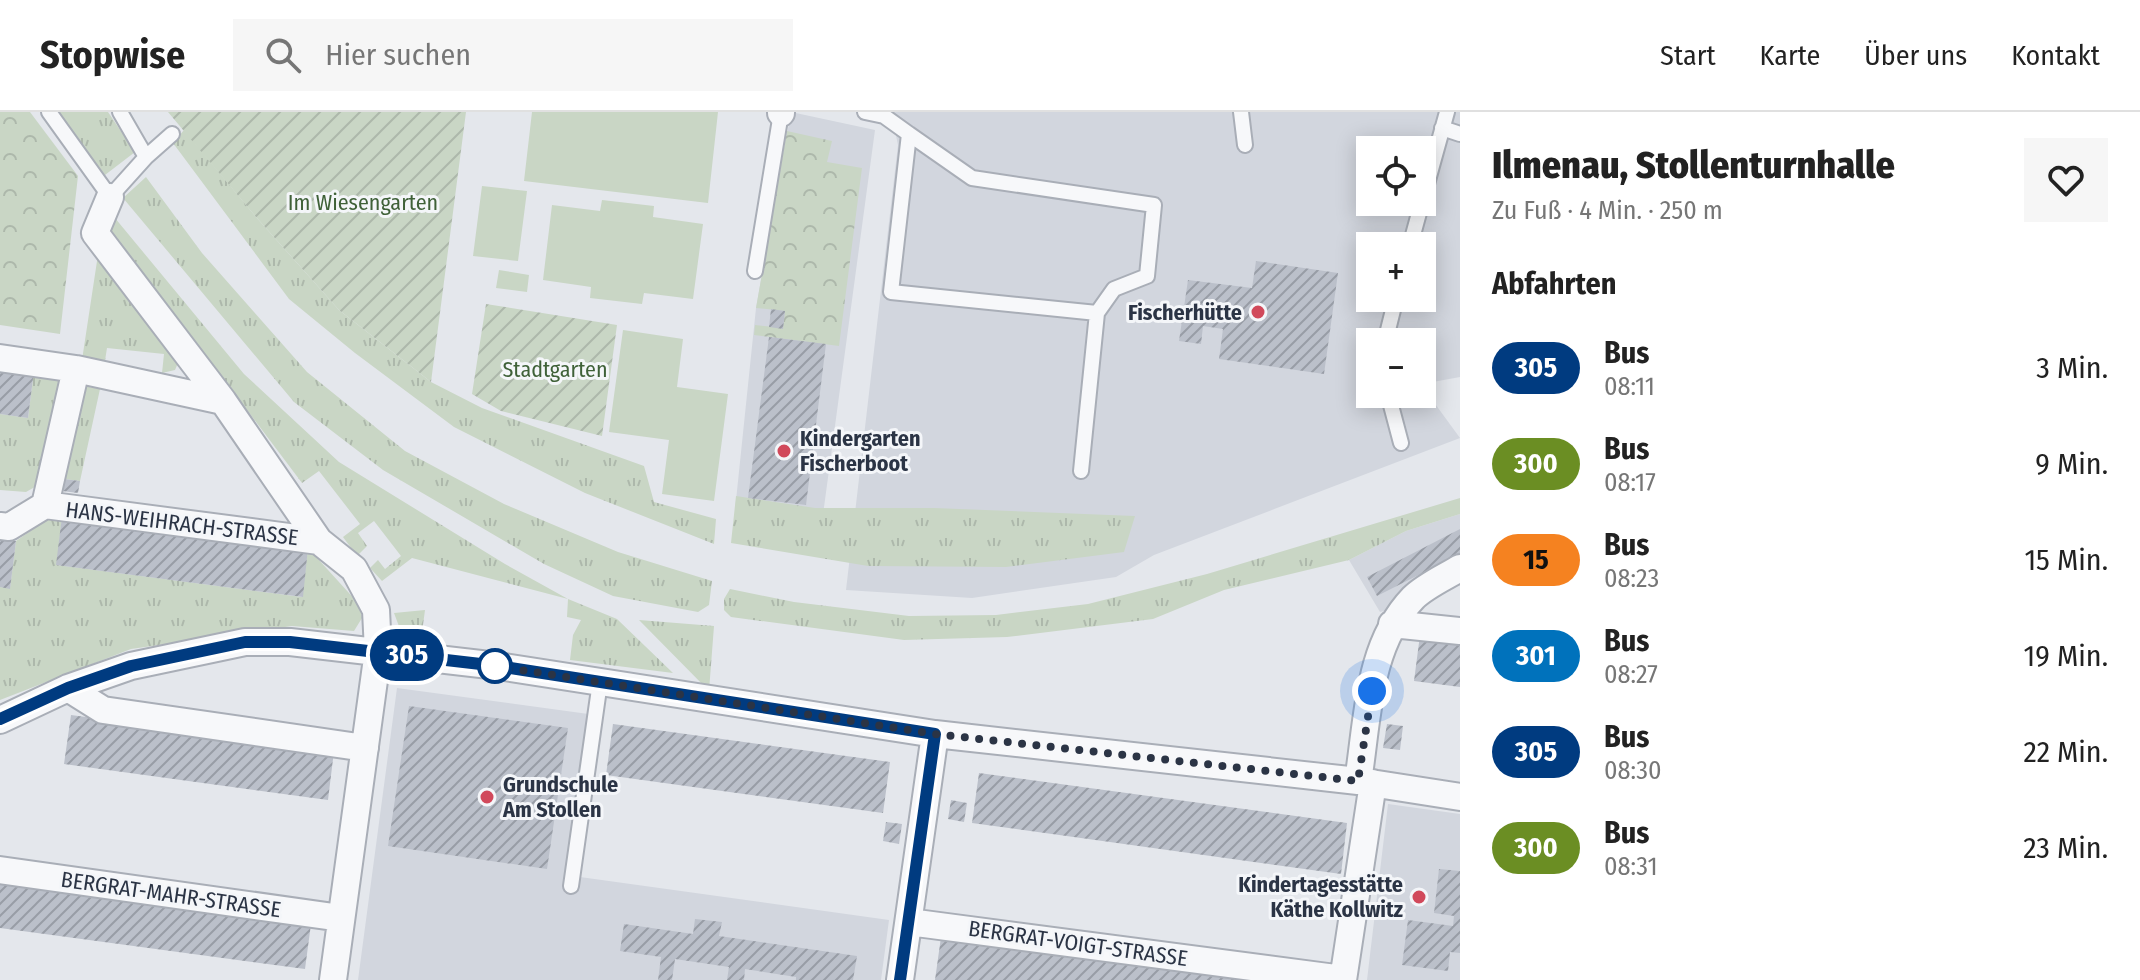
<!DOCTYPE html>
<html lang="de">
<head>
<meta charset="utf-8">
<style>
  body { margin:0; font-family:"Fira Sans Condensed",sans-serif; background:#f6f6f6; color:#222; height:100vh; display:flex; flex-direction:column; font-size:30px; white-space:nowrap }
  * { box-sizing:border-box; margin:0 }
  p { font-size:26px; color:#767676 }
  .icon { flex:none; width:44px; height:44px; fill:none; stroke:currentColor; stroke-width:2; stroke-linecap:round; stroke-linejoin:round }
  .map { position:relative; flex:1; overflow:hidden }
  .sheet { display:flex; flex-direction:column; background:#fff; width:680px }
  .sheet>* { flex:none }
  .badge { padding:0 16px; border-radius:26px; font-size:28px; line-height:52px }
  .buttons { position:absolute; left:1356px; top:24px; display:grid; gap:16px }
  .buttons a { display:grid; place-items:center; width:80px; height:80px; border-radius:0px; background:#fff; box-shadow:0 4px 20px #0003; font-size:40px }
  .you { position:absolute; width:40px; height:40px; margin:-20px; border:6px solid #fff; border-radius:50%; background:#1a73e8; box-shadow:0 0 0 12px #1a73e833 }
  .map>.badge { position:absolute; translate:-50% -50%; box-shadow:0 0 0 4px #fff }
  h2 { padding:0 32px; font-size:30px; line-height:72px }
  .round { display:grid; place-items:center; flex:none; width:84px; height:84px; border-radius:0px; background:#f6f6f6 }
  .overview { display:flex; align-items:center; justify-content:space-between; height:136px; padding:0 32px }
  h1 { font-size:38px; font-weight:800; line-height:60px }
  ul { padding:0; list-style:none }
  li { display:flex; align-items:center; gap:24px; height:96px; padding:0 32px }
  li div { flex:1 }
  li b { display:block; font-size:30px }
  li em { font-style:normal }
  li .badge { min-width:88px; font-weight:700; text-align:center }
  header { display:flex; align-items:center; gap:48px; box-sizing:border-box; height:112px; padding:0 40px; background:#fff; border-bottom:2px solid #e0e0e0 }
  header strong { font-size:38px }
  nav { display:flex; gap:44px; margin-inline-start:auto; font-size:28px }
  .search { width:560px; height:72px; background:#f6f6f6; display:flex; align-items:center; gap:20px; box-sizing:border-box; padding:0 28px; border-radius:0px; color:#767676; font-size:30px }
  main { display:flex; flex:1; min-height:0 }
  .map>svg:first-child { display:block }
  .built { fill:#d2d6de; fill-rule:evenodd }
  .grass { fill:url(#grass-tufts) }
  .park { fill:url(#park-crowns) }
  .garden { fill:url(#garden-furrows) }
  .pitch { fill:#c9d6c5 }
  .building { fill:url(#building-hatch) }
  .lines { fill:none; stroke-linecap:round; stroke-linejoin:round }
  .lane-casing { stroke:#a9aeb7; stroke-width:18 }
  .street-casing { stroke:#a9aeb7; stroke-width:30 }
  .lane { stroke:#f7f8fa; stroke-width:14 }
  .street { stroke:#f7f8fa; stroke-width:26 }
  .line-casing { stroke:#fff; stroke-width:18 }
  .line { stroke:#003b80; stroke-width:12 }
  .walk { stroke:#2b3445; stroke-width:8; stroke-dasharray:0 14.4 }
  .poi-dot { fill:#d1495b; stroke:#f4f6f9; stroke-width:3 }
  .stop-dot { fill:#fff; stroke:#003b80; stroke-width:4 }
  .labels { text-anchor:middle; stroke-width:6; stroke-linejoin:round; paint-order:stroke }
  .park-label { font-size:22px; fill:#3f6138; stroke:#f4f6f9 }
  .poi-label { font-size:22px; font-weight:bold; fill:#2b3445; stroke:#f4f6f9; text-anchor:end }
  .street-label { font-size:22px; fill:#2b3445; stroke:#f4f6f9 }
</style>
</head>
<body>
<header>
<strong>Stopwise</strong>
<div class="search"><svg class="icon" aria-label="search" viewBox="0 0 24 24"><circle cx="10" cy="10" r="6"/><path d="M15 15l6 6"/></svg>Hier suchen</div>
<nav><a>Start</a><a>Karte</a><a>Über uns</a><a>Kontakt</a></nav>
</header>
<main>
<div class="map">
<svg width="1460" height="868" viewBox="0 0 1460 868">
  <defs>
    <pattern id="grass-tufts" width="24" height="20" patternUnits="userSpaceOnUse" patternTransform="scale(2)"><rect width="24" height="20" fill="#c9d6c5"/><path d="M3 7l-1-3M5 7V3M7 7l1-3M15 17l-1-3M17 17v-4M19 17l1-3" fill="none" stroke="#adb8ab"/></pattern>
    <pattern id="park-crowns" width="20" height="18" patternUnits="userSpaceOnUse" patternTransform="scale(2)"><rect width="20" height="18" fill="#c9d6c5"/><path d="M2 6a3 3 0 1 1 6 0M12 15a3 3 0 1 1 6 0" fill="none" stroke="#adb8ab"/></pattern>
    <pattern id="garden-furrows" width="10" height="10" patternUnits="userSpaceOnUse" patternTransform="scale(2)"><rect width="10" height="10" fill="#c9d6c5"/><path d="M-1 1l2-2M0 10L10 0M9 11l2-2" fill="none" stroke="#adb8ab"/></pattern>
    <pattern id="building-hatch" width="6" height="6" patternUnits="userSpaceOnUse" patternTransform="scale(2)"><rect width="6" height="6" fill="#bbc0ca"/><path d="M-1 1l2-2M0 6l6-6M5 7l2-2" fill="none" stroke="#989da6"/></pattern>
  </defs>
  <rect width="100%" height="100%" fill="#e4e7ec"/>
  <!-- built -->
  <path class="built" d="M 791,0 L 875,18 L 822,410 L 735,398 L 756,196 Z
    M 891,0 L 1460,0 L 1460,265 L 1422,272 L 1422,230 L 1370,230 L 1370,282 L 1422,282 L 1422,274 L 1460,326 L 1154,443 L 1116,465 L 972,486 L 846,478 L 898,33 ZM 1370,38 L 1422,38 L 1422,90 L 1370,90 ZM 1370,134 L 1422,134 L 1422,186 L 1370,186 Z
    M 1460,402 L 1460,470 L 1436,485 L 1380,500 L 1349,448 L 1406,419 Z
    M 397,576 L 603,604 L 580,765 L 889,808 L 881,868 L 358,868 Z
    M 1388,692 L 1460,702 L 1460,868 L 1367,868 Z"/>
  <!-- grass -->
  <path class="grass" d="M 57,0 L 108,0 L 135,40 L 105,63 Z
    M 184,18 L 256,105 L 339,198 L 431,270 L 482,296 L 644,354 L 654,390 L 716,407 L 714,432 L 585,381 L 454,315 L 355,241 L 289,187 L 173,31 Z
    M 146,65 L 202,141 L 307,260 L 405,339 L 504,392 L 618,440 L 712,469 L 709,493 L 698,500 L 613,484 L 544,452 L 383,358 L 294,290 L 123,86 Z
    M 110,100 L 244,262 L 339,350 L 505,452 L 568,487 L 617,507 L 673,561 L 570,548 L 573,523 L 581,508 L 567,505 L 568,487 L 412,446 L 382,469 L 370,456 L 378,448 L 385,457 L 401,444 L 374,409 L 358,421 L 367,434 L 357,444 L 343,425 L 360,412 L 319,359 L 302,371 L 235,282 L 104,124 Z
    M 99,136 L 178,251 L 175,258 L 162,261 L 164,242 L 107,236 L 104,255 L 82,248 Z
    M 34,259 L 60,266 L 40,372 L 26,380 L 0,378 L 0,302 L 28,306 Z
    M 84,274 L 100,277 L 80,369 L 64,367 Z
    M 736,384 L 815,396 L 934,396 L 1135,404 L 1124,440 L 1006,455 L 868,454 L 731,431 Z
    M 1460,386 L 1460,402 L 1406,419 L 1349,448 L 1224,478 L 1153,507 L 1007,525 L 904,528 L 731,505 L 724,498 L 724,487 L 730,477 L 794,490 L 909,504 L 996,503 L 1088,492 L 1207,462 Z
    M 62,404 L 57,453 L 302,485 L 308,436 L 359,492 L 362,506 L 354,519 L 292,514 L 131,537 L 0,588 L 0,475 L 10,476 L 16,429 L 49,406 Z
    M 425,498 L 421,528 L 403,525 L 394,501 Z
    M 639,508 L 714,514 L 709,579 Z"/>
  <!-- park -->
  <path class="park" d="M 0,0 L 30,0 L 78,64 L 60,222 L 0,213 Z
    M 787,19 L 832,29 L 827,50 L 862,56 L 839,234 L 754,223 L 755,213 L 783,216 L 785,199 L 756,196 Z"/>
  <!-- garden -->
  <path class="garden" d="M 168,0 L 466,0 L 431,270 L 339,198 L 256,105 Z
    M 486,192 L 617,213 L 602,324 L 501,299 L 472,282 Z"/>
  <!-- pitch -->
  <path class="pitch" d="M 532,0 L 718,0 L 708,91 L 524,69 Z
    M 482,74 L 527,79 L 518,149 L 473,144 Z
    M 602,88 L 654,94 L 653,105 L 703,112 L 693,187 L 644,181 L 642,192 L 590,186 L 591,175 L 543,168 L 552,93 L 600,99 Z
    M 499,158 L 529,163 L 527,180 L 496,176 Z
    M 623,218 L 683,227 L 677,275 L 728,282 L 714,389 L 662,382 L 669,328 L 609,320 Z"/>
  <!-- building -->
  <path class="building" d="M 1256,149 L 1338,161 L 1324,262 L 1219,247 L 1223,217 L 1203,214 L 1201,232 L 1179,229 L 1188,168 L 1252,176 Z
    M 771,197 L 785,199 L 783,217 L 769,215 Z
    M 769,225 L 826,232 L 806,393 L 748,386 Z
    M 0,255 L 34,259 L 28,306 L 0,302 Z
    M 64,367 L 80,369 L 78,381 L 62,379 Z
    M 62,404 L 308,436 L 303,485 L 56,453 Z
    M 1460,417 L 1460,442 L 1377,484 L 1367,465 Z
    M 0,427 L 16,429 L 10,477 L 0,475 Z
    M 1420,523 L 1460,528 L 1460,575 L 1414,569 Z
    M 409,594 L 568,616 L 547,757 L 388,734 Z
    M 71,603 L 334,639 L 328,688 L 64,652 Z
    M 613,612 L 890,650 L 883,701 L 606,663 Z
    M 1387,612 L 1403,614 L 1400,638 L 1383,636 Z
    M 979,661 L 1347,711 L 1341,762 L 972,711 Z
    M 951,688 L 967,691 L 964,710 L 948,707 Z
    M 886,710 L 902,712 L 899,732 L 883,729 Z
    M 1439,757 L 1460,759 L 1460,841 L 1450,840 L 1448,859 L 1402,853 L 1408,808 L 1453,814 L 1454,804 L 1434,801 Z
    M 0,769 L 311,812 L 305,857 L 0,816 Z
    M 695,807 L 722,810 L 719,824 L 857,844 L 853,868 L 796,868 L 796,865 L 745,857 L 744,868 L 727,868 L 729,855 L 675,847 L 672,868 L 658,868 L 661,845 L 620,839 L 624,812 L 693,822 Z
    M 941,825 L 1243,866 L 1243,868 L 935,868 Z"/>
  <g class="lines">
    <!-- lane casing -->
    <g class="lane-casing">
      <path id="lane" d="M 49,0 L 110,85 L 146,45 L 172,22
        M 120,0 L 146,45
        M 865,0 L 884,4 L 909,22 L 891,180 L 1097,201 L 1081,359
        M 1241,0 L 1245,33
        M 1442,16 L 1460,22
        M 909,22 L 972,66 L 1154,93 L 1147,164 L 1114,177 L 1097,201
        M 1422,90 L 1447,0
        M 1410,134 L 1422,90
        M 755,159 L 781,1
        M 1385,230 L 1396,186
        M 1388,282 L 1401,331
        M 571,774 L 600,570"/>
    </g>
    <!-- street casing -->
    <g class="street-casing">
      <path id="street" d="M 781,1 L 781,0
        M 110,85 L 95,121 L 223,289 L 319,429 L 354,457 L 376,498 L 378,539 L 333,868
        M 0,246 L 76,257 L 223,289
        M 45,393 L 76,257
        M 0,414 L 9,415 L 45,393 L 319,429
        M 1392,512 L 1460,519
        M 68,576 L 103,598 L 365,636
        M 0,608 L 68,576 L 131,554 L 245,530 L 290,530 L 498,554 L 935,622 L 1358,669 L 1460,685
        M 1358,669 C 1368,607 1367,534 1413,486 C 1425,474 1445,465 1460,456
        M 0,758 L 341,806
        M 909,810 L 1343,867
        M 900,868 L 935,622
        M 1343,868 L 1373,671"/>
    </g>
    <!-- lane -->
    <use href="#lane" class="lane"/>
    <!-- street -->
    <use href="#street" class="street"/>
  </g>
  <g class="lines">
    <!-- line casing -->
    <g class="line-casing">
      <path id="line" d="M 0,607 L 68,576 L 131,554 L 245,530 L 290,530 L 498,554 L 935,622 L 900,868"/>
    </g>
    <!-- line -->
    <use href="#line" class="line"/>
    <!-- walk -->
    <path class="walk" d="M 495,554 L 935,622 L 1358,669 L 1372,579"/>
  </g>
  <!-- markers -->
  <g class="poi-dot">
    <circle cx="1258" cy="200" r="8"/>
    <circle cx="784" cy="339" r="8"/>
    <circle cx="487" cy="685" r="8"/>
    <circle cx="1419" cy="785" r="8"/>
  </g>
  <circle class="stop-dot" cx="495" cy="554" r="16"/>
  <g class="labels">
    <!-- park labels -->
    <g class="park-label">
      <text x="363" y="98">Im Wiesengarten</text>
      <text x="555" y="265">Stadtgarten</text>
    </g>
    <!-- poi labels -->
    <g class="poi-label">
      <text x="1242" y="208">Fischerhütte</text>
      <text x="800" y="334" text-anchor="start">Kindergarten<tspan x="800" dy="25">Fischerboot</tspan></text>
      <text x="503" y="680" text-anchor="start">Grundschule<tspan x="503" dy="25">Am Stollen</tspan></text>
      <text x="1403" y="780">Kindertagesstätte<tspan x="1403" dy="25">Käthe Kollwitz</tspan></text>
    </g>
    <!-- street labels -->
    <g class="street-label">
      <text transform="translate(182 411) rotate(7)" y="8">HANS-WEIHRACH-STRASSE</text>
      <text transform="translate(171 782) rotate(8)" y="8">BERGRAT-MAHR-STRASSE</text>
      <text transform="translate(1078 831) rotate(8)" y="8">BERGRAT-VOIGT-STRASSE</text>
    </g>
  </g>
</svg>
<div class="buttons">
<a><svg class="icon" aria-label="locate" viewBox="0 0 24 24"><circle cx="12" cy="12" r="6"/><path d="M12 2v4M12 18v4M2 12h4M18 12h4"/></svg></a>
<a>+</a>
<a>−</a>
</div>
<div class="you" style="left:1372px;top:579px"></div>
<b class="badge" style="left:407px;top:543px;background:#003b80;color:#fff">305</b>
</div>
<section class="sheet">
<div class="overview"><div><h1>Ilmenau, Stollenturnhalle</h1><p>Zu Fuß · 4 Min. · 250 m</p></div><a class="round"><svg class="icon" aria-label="heart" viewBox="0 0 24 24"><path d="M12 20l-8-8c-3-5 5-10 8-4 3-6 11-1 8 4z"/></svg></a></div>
<h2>Abfahrten</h2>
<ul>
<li><span class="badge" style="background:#003b80;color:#fff">305</span><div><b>Bus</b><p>08:11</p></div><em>3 Min.</em></li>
<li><span class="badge" style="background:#6b8e23;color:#fff">300</span><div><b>Bus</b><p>08:17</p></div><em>9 Min.</em></li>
<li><span class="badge" style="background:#f58220;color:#111">15</span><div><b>Bus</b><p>08:23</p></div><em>15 Min.</em></li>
<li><span class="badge" style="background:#0072bc;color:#fff">301</span><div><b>Bus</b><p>08:27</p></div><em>19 Min.</em></li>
<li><span class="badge" style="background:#003b80;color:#fff">305</span><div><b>Bus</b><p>08:30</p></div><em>22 Min.</em></li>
<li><span class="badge" style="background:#6b8e23;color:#fff">300</span><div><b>Bus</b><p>08:31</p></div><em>23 Min.</em></li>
</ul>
</section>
</main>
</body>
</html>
